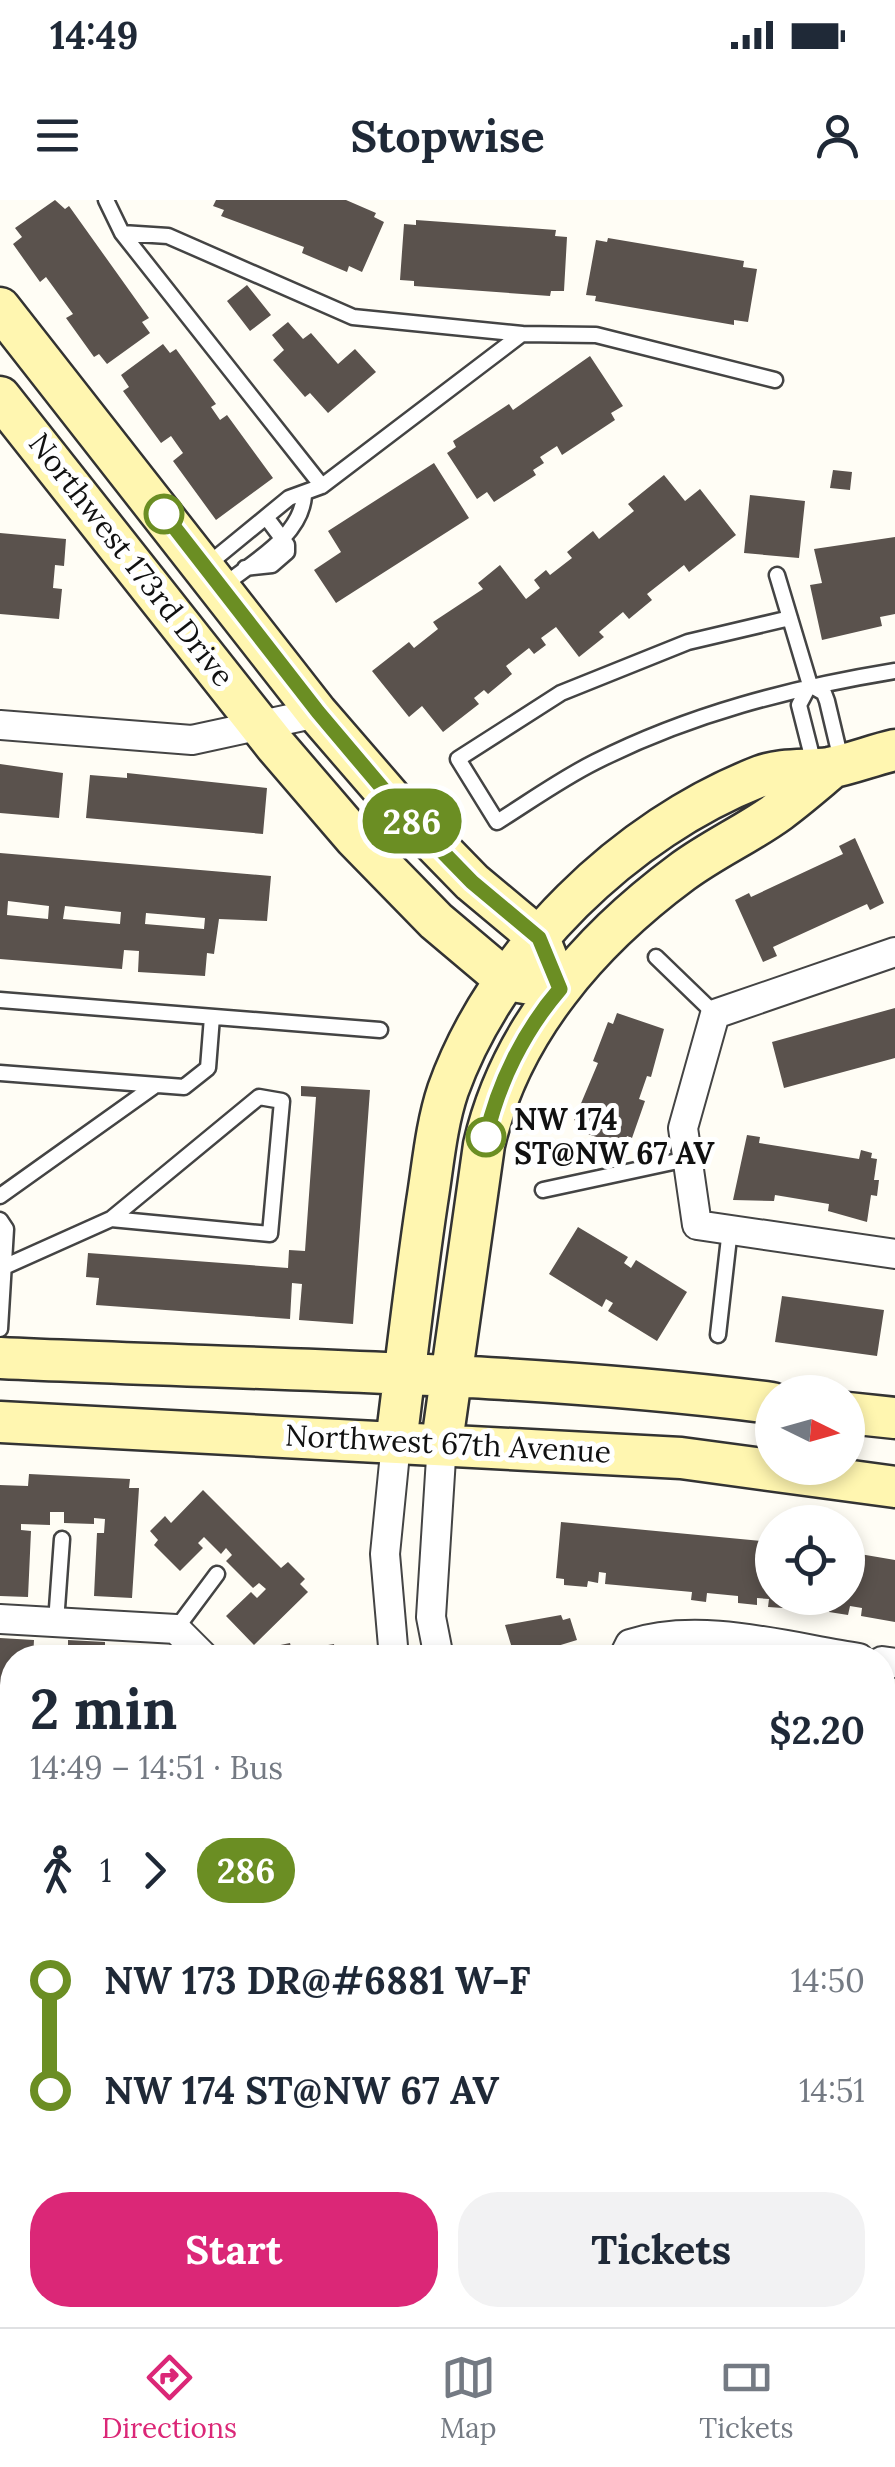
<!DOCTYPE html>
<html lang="en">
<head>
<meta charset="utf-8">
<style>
  body { margin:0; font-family:Lora,serif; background:#f2f2f3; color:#1f2937; height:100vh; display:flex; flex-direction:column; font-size:38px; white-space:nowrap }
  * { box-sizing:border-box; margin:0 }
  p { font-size:32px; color:#747a83 }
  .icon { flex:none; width:55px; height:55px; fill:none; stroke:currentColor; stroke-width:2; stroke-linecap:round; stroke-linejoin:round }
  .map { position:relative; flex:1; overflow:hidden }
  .details { position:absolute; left:0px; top:1445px; width:895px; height:682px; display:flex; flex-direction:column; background:#fff; border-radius:40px 40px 0 0; box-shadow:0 5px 15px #0003 }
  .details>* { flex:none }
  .badge { padding:0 20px; border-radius:32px; font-size:35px; line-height:65px }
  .needle { width:65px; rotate:95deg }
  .controls { position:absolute; left:755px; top:1175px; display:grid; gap:20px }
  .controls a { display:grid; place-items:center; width:110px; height:110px; border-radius:50%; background:#fff; box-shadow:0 5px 15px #0003; font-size:50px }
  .map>.badge { position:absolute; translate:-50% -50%; box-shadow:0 0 0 5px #fff }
  .legs { display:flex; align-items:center; gap:15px; height:110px; padding:0 30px; font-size:32px }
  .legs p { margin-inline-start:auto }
  .overview { display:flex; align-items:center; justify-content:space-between; height:170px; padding:0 30px }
  h1 { font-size:55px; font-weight:800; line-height:75px }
  .button { display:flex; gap:20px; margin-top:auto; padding:20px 30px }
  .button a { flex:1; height:115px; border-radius:40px; background:#db2777; color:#fff; font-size:40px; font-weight:800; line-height:115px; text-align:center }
  .button a+a { background:#f2f2f3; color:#1f2937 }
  ul { padding:0 30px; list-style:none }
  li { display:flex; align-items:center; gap:35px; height:110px; font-size:38px }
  li i { display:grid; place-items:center; width:15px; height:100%; margin:0 12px; background:currentColor }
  li i::after { content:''; width:25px; height:25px; margin:-12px; border:8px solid; border-radius:50%; background:#fff }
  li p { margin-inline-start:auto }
  li:first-child i { background:linear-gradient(#0000 50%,currentColor 0) }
  li:last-child i { background:linear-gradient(currentColor 50%,#0000 0) }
  .status { display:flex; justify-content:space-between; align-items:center; height:70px; padding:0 50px; background:#fff; direction:ltr }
  .status svg { height:28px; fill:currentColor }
  header { display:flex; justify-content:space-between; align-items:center; height:130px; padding:0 30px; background:#fff; font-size:45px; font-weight:800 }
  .menu { display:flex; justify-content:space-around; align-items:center; height:140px; border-top:2px solid #e0e1e3; background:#fff; font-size:28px; color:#747a83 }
  .menu a { display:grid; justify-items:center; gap:5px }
  .menu .current { color:#db2777 }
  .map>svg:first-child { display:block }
  .water { fill:#b9e0f7; stroke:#3f96cf; stroke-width:2.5 }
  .building { fill:#5a524d; fill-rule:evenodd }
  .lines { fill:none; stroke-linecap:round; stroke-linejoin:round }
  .lane-casing { stroke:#444; stroke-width:19 }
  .street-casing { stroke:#444; stroke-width:32 }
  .secondary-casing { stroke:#333; stroke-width:45 }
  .lane { stroke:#fff; stroke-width:14 }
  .street { stroke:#fff; stroke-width:28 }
  .secondary { stroke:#fff6b0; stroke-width:40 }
  .line-1-casing { stroke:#fff; stroke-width:22 }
  .line-1 { stroke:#6b8e23; stroke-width:15 }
  .stop-1-dot { fill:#fff; stroke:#6b8e23; stroke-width:5 }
  .labels { text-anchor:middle; stroke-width:10; stroke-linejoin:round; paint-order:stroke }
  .street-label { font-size:30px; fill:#111; stroke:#fff }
  .stop-label { font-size:30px; font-weight:bold; fill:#111; stroke:#fff; text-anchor:start }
</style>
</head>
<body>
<div class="status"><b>14:49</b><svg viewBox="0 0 49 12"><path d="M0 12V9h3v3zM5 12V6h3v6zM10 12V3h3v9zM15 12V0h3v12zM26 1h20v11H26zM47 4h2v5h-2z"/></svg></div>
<header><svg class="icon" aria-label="menu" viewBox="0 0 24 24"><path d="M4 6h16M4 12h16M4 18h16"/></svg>Stopwise<svg class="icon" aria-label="person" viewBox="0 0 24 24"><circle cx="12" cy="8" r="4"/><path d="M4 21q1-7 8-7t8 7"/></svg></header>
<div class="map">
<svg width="895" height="2127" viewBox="0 0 895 2127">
  <rect width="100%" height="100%" fill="#fffdf5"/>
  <!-- water -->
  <path class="water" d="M 51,2115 L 556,2115 L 555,2127 L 27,2127 Z"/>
  <!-- building -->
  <path class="building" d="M 55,0 L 65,9 L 69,6 L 149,118 L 142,122 L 150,133 L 107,164 L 99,154 L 94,157 L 66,118 L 73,114 L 46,77 L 40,82 L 13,44 L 22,37 L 15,28 Z
    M 216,0 L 346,0 L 376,13 L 374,17 L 384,22 L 362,72 L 349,66 L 347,72 L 302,53 L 304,47 L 221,16 L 224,10 L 213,6 Z
    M 416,20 L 556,30 L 555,36 L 567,37 L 564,91 L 551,91 L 550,96 L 414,86 L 414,81 L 400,80 L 404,24 L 416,25 Z
    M 608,38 L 744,61 L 743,67 L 757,69 L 748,122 L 734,120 L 734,125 L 595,101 L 596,96 L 586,95 L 596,40 L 607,42 Z
    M 247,85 L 271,115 L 250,131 L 227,101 Z
    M 288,122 L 303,139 L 311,133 L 338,164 L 355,149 L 376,172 L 328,213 L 310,193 L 305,197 L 273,160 L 284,150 L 272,135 Z
    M 163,144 L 170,153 L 176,149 L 216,204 L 211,207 L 220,220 L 227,215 L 273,278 L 216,320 L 173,261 L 183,253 L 171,236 L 161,243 L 123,191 L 129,187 L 121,175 Z
    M 590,156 L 623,206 L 611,213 L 615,220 L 562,255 L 557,246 L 540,257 L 544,263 L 533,270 L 536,275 L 494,302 L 487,292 L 477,299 L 447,253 L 456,247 L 453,241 L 509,204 L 513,210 Z
    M 434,263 L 469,318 L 336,403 L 314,370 L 341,352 L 328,331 Z
    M 833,270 L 852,272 L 850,290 L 830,288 Z
    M 664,275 L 685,301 L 700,289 L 736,335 L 689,372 L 684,365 L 647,394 L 652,400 L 629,419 L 623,412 L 599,432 L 604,437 L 579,457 L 556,427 L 541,438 L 546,445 L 534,454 L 529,448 L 506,466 L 512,474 L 488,494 L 484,490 L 474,498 L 479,504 L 443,532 L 422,506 L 409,517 L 372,471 L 409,442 L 414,448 L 438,429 L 433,422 L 483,389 L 478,383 L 500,365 L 526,399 L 540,388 L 534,380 L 546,370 L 550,375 L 572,358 L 567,352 L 593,331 L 599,339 L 634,311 L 628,304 Z
    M 750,295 L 805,301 L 799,358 L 744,353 Z
    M 0,333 L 66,339 L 64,366 L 55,365 L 53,388 L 62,389 L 59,419 L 0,414 Z
    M 895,337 L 895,414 L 880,417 L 882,426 L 822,440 L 810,385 L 822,383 L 814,349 Z
    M 0,564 L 63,573 L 59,618 L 0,613 Z
    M 127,573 L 267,588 L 263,634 L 86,618 L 90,575 L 127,578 Z
    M 855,638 L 884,703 L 870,710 L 867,704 L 773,747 L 777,756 L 763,762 L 735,700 L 749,693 L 751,697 L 843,654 L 839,646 Z
    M 0,653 L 271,676 L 267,721 L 219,719 L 214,754 L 207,753 L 205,776 L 138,772 L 139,751 L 124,750 L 122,769 L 0,759 ZM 8,701 L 49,706 L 48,719 L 7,715 ZM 65,706 L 121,712 L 120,724 L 63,719 ZM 146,713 L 205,718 L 204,729 L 145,724 Z
    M 895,808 L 895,858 L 784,888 L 772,842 Z
    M 617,813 L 664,829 L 651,877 L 647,876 L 639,899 L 645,901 L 632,938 L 627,936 L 623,946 L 576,930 L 579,922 L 574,920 L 598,863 L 593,861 L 608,822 L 613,824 Z
    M 301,886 L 370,890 L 353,1124 L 299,1120 L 302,1084 L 292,1083 L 290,1119 L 96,1105 L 99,1078 L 86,1077 L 88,1053 L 288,1068 L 289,1050 L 305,1051 L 316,897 L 301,896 Z
    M 747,935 L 760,937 L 759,943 L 859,959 L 861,950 L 872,953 L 871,958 L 877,959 L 874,980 L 879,980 L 877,996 L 871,995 L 867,1022 L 828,1011 L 829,1004 L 775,995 L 774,1001 L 733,1000 Z
    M 578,1027 L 628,1057 L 624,1063 L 631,1068 L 636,1060 L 687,1092 L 657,1141 L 608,1111 L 613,1103 L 606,1099 L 602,1107 L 549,1074 Z
    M 782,1096 L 884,1110 L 877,1156 L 775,1142 Z
    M 29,1274 L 130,1279 L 129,1288 L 139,1288 L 132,1398 L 94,1396 L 97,1333 L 104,1333 L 105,1319 L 94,1318 L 94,1324 L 64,1323 L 64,1312 L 50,1312 L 50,1325 L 21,1324 L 21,1330 L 31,1331 L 28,1397 L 0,1396 L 0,1285 L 28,1286 Z
    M 203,1290 L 281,1368 L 288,1362 L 305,1379 L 300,1384 L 308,1392 L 254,1445 L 226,1416 L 251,1392 L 257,1398 L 266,1389 L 259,1383 L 253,1388 L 226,1361 L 232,1355 L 226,1348 L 221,1354 L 204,1337 L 198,1343 L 203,1348 L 180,1371 L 154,1345 L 158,1340 L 150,1331 L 165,1316 L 171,1323 Z
    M 561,1322 L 772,1342 L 772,1398 L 784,1398 L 783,1408 L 768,1407 L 769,1399 L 757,1398 L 757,1405 L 738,1403 L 738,1396 L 707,1393 L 706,1402 L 691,1400 L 692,1392 L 605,1384 L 606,1373 L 599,1372 L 598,1383 L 588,1381 L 587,1387 L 564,1385 L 564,1379 L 556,1378 Z
    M 848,1352 L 895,1360 L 895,1422 L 861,1416 L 862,1408 L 850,1406 L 848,1415 L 829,1412 L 830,1405 L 821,1403 L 822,1398 L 848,1398 Z
    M 561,1415 L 563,1420 L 570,1418 L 577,1440 L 541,1451 L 543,1458 L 515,1458 L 505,1425 Z
    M 0,1438 L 34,1440 L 33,1458 L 12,1458 L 12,1550 L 0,1549 Z
    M 68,1440 L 105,1442 L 105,1448 L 174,1453 L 174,1458 L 57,1458 L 57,1450 L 68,1451 Z
    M 290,1443 L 292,1451 L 334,1444 L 336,1458 L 267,1458 L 266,1448 Z
    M 884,1499 L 895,1501 L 895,1564 L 882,1561 Z
    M 0,1584 L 12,1584 L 12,1618 L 0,1617 Z
    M 0,1685 L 12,1692 L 12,1724 L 0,1723 Z
    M 4,1977 L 12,1995 L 12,2093 L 0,2098 L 0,1979 Z
    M 775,2115 L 847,2115 L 839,2127 L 779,2127 L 771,2122 Z"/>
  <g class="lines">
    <!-- lane casing -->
    <g class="lane-casing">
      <path id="lane" d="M 106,0 L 122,33 L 322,286
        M 122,33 L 168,36 L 353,117 L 522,134 L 596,135 L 775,180
        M 206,366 L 289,298 L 322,286 L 522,134
        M 245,368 L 272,365 L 287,352 L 287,345 L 266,317
        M 777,375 L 810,485 L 824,493 L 827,501 L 842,564
        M 222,387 C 252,362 301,337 304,296
        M 790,418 L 688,442 L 561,493 L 458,559 L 497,622 C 529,602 561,579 595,562 C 690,514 791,488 895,471
        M 809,486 L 799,505 L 814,564
        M 656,757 L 715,814
        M 0,800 L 380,830
        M 0,873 L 184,887 L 208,868 L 212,817
        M 543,990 L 687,959
        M 0,996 L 153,887
        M 0,1020 L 6,1029 L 0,1129
        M 4,1067 L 111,1019 L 259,897 L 282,901 L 270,1034 L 111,1019
        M 718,1135 L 730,1029
        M 56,1422 L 62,1339
        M 176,1429 L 217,1374
        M 0,1652 L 12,1653"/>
    </g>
    <!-- street casing -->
    <g class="street-casing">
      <path id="street" d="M 0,525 L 192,540 L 317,513
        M 895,752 L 715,814 L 683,928 L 697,1025 L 895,1054
        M 0,1419 L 176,1429 L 205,1458
        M 394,1458 L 385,1354 L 396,1243
        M 439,1458 L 431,1417 L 442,1242
        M 623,1458 L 630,1444 C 700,1421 787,1447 859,1458
        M 882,1461 L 895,1463
        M 882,1893 L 895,1891
        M 0,1905 L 12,1881
        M 882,1951 L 895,1960
        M 648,2115 L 650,2127
        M 697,2115 L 698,2127"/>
    </g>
    <!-- secondary casing -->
    <g class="secondary-casing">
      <path id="secondary" d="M 0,108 L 317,513 L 394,602 L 472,682 L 539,738 L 559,789
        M 0,197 L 276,546 L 355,638 L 436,721 L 506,780 L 531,784
        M 0,1158 C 255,1170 520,1171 772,1203
        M 848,1213 L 895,1218
        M 0,1222 L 681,1258 L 895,1287
        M 442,1242 L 484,945 C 510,831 590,740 682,672 C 713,649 749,633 779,611 C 798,597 815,582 833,567
        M 396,1243 C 406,1163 415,1082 427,1002 C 433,965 436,926 448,890 C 497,753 626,628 761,576 C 782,568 807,571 829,568 C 851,564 873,555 895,550"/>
    </g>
    <!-- lane -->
    <use href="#lane" class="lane"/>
    <!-- street -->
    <use href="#street" class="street"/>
    <!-- secondary -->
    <use href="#secondary" class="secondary"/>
  </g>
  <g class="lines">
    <!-- line-1 casing -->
    <g class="line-1-casing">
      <path id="line-1" d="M 164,314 L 318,512 L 394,602 L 472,682 L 539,738 L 560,789 C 524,831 498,883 486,937"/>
    </g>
    <!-- line-1 -->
    <use href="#line-1" class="line-1"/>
  </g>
  <!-- markers -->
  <g class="stop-1-dot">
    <circle cx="164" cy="314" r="18"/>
    <circle cx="486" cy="937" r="18"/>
  </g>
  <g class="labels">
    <!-- street labels -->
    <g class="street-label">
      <text transform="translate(131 360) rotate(52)" y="10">Northwest 173rd Drive</text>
      <text transform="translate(448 1244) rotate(3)" y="10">Northwest 67th Avenue</text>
    </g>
    <!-- stop labels -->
    <g class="stop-label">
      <text x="514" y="930">NW 174<tspan x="514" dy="34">ST@NW 67 AV</tspan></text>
    </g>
  </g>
</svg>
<div class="controls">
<a><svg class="needle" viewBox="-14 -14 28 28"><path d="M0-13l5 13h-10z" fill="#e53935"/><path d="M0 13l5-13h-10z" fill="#747a83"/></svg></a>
<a><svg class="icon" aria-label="locate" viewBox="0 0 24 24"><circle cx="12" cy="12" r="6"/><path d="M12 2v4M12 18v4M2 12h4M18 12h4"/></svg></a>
</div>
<b class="badge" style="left:412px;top:621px;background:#6b8e23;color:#fff">286</b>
<section class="details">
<div class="overview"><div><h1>2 min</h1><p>14:49 – 14:51 · Bus</p></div><b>$2.20</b></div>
<div class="legs"><svg class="icon" aria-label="walk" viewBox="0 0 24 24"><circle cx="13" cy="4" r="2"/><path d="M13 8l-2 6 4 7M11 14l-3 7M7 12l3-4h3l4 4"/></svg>1<svg class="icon" aria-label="forward" viewBox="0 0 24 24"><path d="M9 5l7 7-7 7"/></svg><b class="badge" style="background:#6b8e23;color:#fff">286</b></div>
<ul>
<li><i style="color:#6b8e23"></i><b>NW 173 DR@#6881 W-F</b><p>14:50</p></li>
<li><i style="color:#6b8e23"></i><b>NW 174 ST@NW 67 AV</b><p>14:51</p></li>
</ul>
<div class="button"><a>Start</a><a>Tickets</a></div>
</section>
</div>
<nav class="menu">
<a class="current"><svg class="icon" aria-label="directions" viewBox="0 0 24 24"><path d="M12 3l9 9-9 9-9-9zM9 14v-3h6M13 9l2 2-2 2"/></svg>Directions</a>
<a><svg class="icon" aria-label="map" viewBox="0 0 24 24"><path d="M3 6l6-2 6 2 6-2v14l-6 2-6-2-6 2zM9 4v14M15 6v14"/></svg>Map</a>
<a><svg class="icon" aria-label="tickets" viewBox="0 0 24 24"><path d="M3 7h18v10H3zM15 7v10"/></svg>Tickets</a>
</nav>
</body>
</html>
